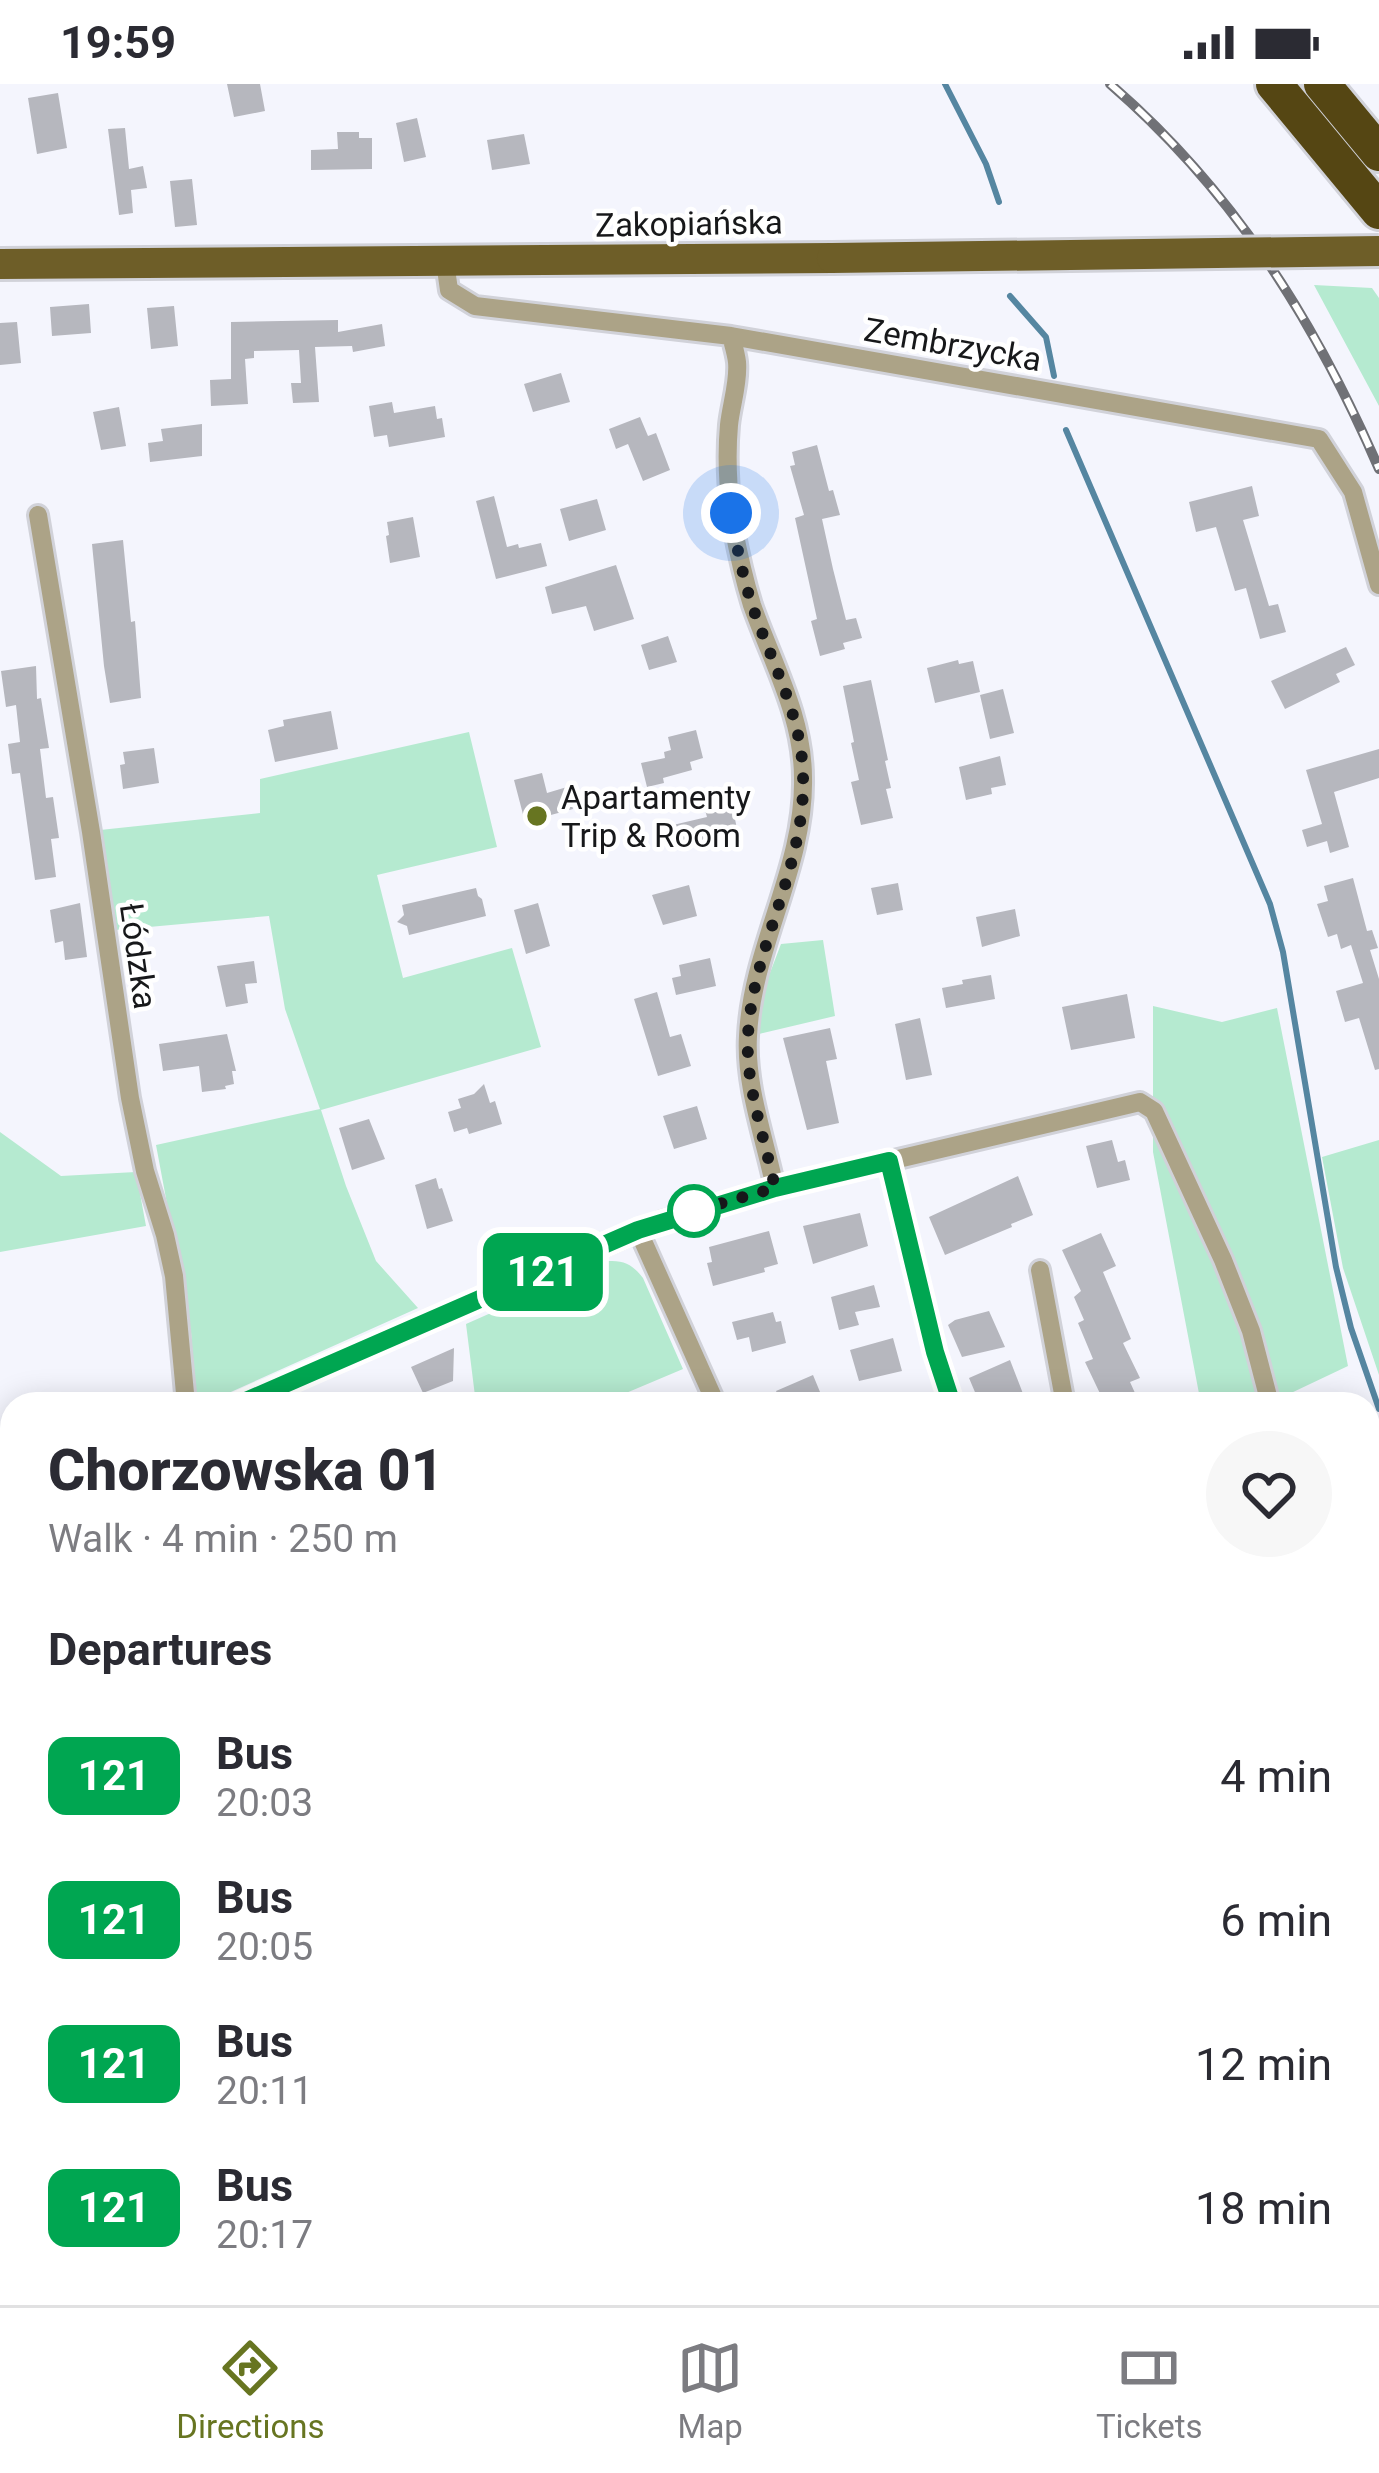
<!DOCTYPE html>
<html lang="en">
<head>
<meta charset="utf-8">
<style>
  body { margin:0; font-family:Roboto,sans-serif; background:#f7f7f7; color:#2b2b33; height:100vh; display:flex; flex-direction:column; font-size:45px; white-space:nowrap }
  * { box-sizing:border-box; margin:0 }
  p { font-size:39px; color:#7c7c81 }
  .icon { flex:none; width:66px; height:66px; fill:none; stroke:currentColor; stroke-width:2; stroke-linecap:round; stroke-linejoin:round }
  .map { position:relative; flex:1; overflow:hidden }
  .side { position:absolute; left:0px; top:1308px; width:1380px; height:915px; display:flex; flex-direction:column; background:#fff; border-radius:36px 36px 0 0; box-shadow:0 6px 30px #0003 }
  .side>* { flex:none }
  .badge { padding:0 24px; border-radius:18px; font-size:42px; line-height:78px }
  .you { position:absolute; width:60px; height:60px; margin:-30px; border:9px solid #fff; border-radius:50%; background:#1a73e8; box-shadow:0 0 0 18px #1a73e833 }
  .map>.badge { position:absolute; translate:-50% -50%; box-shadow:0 0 0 6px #fff }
  h2 { padding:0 48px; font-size:45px; line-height:108px }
  .round { display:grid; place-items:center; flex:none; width:126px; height:126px; border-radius:63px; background:#f7f7f7 }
  .summary { display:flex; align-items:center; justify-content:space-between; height:204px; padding:0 48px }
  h1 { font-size:57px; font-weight:800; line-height:90px }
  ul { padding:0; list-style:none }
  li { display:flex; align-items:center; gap:36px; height:144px; padding:0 48px }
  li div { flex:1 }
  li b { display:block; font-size:45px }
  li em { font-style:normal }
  li .badge { min-width:132px; font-weight:700; text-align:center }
  .status { display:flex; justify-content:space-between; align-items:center; height:84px; padding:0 60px; background:#fff; direction:ltr }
  .status svg { height:33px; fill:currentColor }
  .tabs { display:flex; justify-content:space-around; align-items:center; height:168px; border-top:3px solid #e1e1e2; background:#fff; font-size:33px; color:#7c7c81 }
  .tabs a { display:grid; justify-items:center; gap:6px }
  .tabs .active { color:#677521 }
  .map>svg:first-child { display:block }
  .green { fill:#b5ead0 }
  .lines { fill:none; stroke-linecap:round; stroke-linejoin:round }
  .stream { stroke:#5586a1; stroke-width:6 }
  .building { fill:#b6b7be }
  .street-casing { stroke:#d1d2d9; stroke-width:24 }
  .primary-casing { stroke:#d1d2d9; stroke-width:36 }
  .highway-casing { stroke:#d1d2d9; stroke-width:42 }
  .street { stroke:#aca387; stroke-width:18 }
  .primary { stroke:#6e5e28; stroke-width:30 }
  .highway { stroke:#554613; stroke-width:36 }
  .rail-casing { stroke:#707176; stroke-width:10 }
  .rail { stroke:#fff; stroke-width:6; stroke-dasharray:18; stroke-linecap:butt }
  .primary-bridge-casing { stroke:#d1d2d9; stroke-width:36; stroke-linecap:butt }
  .primary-bridge { stroke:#6e5e28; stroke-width:30 }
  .line-casing { stroke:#fff; stroke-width:27 }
  .line { stroke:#00a651; stroke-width:18 }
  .walk { stroke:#17181a; stroke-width:12; stroke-dasharray:0 21.6 }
  .poi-dot { fill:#677521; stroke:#fff; stroke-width:4.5 }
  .stop-dot { fill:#fff; stroke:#00a651; stroke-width:6 }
  .labels { text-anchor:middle; stroke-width:9; stroke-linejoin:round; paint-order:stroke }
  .street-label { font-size:33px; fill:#17181a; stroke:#fff }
  .poi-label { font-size:33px; fill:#17181a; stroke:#fff; text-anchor:start }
</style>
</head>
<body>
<div class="status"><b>19:59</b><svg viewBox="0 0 49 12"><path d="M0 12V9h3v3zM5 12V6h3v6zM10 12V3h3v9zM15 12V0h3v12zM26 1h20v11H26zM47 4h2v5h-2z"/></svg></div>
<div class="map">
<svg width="1379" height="2221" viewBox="0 0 1379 2221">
  <rect width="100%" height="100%" fill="#f4f5fd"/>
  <!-- green -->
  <path class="green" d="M 1314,201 L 1372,204 L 1379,214 L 1379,322 Z
    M 469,648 L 497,763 L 377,791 L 403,894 L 512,864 L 541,963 L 321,1026 L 346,1102 L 376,1177 L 418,1224 L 204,1320 L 196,1320 L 191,1248 L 156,1061 L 320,1025 L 285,925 L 269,832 L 116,846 L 100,746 L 260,729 L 260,695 Z
    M 823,856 L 835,932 L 755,951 L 760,915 L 781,860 Z
    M 1153,922 L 1222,938 L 1277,924 L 1348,1282 L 1268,1320 L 1201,1320 L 1153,1068 Z
    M 0,1048 L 61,1092 L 136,1088 L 146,1142 L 0,1168 Z
    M 1379,1056 L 1379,1291 L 1343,1184 L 1322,1073 Z
    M 608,1177 C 625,1176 633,1181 643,1194 L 683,1285 L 600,1320 L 476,1320 L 466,1240 Z
    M 1379,1464 L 1379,1964 L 1368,1972 L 1368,1466 Z
    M 368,2211 L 867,2211 L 870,2221 L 357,2221 L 370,2219 Z"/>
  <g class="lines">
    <!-- stream -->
    <path class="stream" d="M 945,0 L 986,80 L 999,118
      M 1010,212 L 1046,253 L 1054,292
      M 1066,346 L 1270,820 L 1283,868 L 1336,1183 L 1351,1244 L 1379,1325"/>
  </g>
  <!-- building -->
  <path class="building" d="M 227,0 L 260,0 L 265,27 L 234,33 Z
    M 58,9 L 67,64 L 37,70 L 28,14 Z
    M 417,34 L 426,73 L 404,78 L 396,39 Z
    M 125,44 L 129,85 L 143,82 L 147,104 L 131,106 L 133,129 L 119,131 L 108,45 Z
    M 337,48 L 359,48 L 359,54 L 372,54 L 372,85 L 311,86 L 311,66 L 338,65 Z
    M 524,50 L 530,80 L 492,86 L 487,56 Z
    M 192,95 L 197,141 L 175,143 L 170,97 Z
    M 89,220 L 91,249 L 52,252 L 50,223 Z
    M 174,222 L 178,262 L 151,265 L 147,224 Z
    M 338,236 L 338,248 L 382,240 L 385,262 L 353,268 L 352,262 L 315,263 L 319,318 L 293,319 L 291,299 L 301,299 L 299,266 L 254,267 L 254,274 L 245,275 L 248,320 L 211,322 L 210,296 L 231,295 L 231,238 Z
    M 17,238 L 21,279 L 0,281 L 0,239 Z
    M 561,289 L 570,318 L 533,328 L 524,300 Z
    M 392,318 L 394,329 L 435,322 L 437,335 L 442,334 L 445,353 L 389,363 L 387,351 L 374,353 L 369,322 Z
    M 119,323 L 126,362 L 101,366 L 93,328 Z
    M 640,333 L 648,352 L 656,349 L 670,386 L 643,397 L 628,360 L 616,365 L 609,345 Z
    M 202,340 L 202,372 L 150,378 L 148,359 L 163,357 L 161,345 Z
    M 817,361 L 829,407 L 833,406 L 840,431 L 822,435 L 833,485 L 846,536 L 856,534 L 862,554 L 843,559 L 845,565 L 820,572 L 811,537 L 817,535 L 795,434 L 804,431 L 790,382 L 795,381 L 792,368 Z
    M 1252,402 L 1259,432 L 1243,436 L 1269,522 L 1278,520 L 1286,548 L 1260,555 L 1246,504 L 1235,507 L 1216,443 L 1196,448 L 1189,418 Z
    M 494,412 L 507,463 L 518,460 L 519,464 L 541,459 L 547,482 L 496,495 L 476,417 Z
    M 597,415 L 606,446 L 569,457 L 560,425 Z
    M 413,433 L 420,473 L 390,479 L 386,452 L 389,451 L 387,438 Z
    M 123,456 L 131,538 L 135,537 L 141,614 L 110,619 L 104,582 L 92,460 Z
    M 616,481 L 634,535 L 594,547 L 586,522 L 552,530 L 545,503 Z
    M 668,552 L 677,578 L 649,586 L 641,561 Z
    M 1346,563 L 1355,581 L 1336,590 L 1340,598 L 1285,625 L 1271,597 Z
    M 958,576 L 959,580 L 973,577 L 980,608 L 935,619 L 927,584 Z
    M 36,582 L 37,615 L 41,614 L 49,664 L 40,665 L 46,714 L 53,713 L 59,754 L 51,755 L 56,793 L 35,796 L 20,689 L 12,690 L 8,660 L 20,658 L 16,621 L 6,623 L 1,587 Z
    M 871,596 L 888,676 L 885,677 L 891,704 L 886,705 L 893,734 L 861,741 L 851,698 L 859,696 L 851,659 L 854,658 L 843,602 Z
    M 1003,605 L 1014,649 L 990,655 L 980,611 Z
    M 331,627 L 338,665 L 275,678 L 268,646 L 284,642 L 283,636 Z
    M 696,646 L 703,674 L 690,678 L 692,686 L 663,694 L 664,699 L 647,703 L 641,679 L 665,674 L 664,668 L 671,666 L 668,653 Z
    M 154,664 L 159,699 L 123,705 L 120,681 L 125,680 L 123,668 Z
    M 1379,665 L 1379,694 L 1334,708 L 1349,763 L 1330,769 L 1327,757 L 1307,763 L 1302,746 L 1322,740 L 1306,686 Z
    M 1000,672 L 1006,701 L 991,704 L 992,710 L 966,716 L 959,683 Z
    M 542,689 L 547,709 L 567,703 L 573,725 L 525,738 L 514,696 Z
    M 732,720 L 737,745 L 715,749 L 716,754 L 678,762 L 673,741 L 707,733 L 705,726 Z
    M 1353,794 L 1367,847 L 1372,846 L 1378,864 L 1370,866 L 1379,895 L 1379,985 L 1375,986 L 1359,934 L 1345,938 L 1336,907 L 1363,899 L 1351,861 L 1341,865 L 1337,850 L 1328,853 L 1317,820 L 1328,817 L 1324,802 Z
    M 898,799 L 903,826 L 877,831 L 871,804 Z
    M 689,801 L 697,832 L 663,841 L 652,811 Z
    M 476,804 L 478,812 L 482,815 L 486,832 L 409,851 L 407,842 L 397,838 L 404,831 L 402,821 Z
    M 80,819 L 87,873 L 65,876 L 63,857 L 55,859 L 50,826 Z
    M 538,819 L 550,862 L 526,870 L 514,826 Z
    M 1015,825 L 1020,852 L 982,863 L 976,833 Z
    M 710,874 L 716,902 L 676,911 L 672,894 L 681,892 L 679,881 Z
    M 254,877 L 257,899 L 245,900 L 248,919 L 226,923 L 217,882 Z
    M 991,891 L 995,915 L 946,924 L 942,904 L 963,900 L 962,896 Z
    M 657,908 L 670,953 L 681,950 L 691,982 L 658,992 L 634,915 Z
    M 1127,910 L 1135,954 L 1071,966 L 1062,923 Z
    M 920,934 L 932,991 L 906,996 L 895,940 Z
    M 830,944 L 837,975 L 826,977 L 839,1039 L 807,1046 L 783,954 Z
    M 227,950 L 236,987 L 232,987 L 234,1000 L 225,1002 L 226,1005 L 202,1008 L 199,982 L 163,987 L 159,960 Z
    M 484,1000 L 490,1019 L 495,1017 L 502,1040 L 469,1050 L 467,1044 L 454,1048 L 448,1028 L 461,1024 L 458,1015 L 474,1010 Z
    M 697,1022 L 707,1055 L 674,1065 L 663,1032 Z
    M 369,1035 L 385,1075 L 352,1086 L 339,1044 Z
    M 1112,1056 L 1118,1078 L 1125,1076 L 1130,1096 L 1097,1104 L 1086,1062 Z
    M 1018,1092 L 1033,1131 L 1011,1140 L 1012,1143 L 945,1171 L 929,1133 Z
    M 436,1094 L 439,1105 L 442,1104 L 453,1137 L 427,1145 L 415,1101 Z
    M 860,1129 L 868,1162 L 813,1180 L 803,1142 Z
    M 769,1147 L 778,1180 L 764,1184 L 765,1188 L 713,1202 L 707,1179 L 712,1178 L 709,1163 Z
    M 1101,1149 L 1116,1182 L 1103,1188 L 1131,1255 L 1123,1259 L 1140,1294 L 1130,1298 L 1140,1320 L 1105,1320 L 1085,1278 L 1093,1275 L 1078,1239 L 1084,1236 L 1074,1213 L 1081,1207 L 1062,1166 Z
    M 874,1201 L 880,1223 L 855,1228 L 859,1241 L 839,1246 L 831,1213 Z
    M 989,1227 L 1005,1263 L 962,1273 L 948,1241 L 955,1236 Z
    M 773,1228 L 776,1238 L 781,1237 L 786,1259 L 752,1268 L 749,1253 L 737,1256 L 732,1238 Z
    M 893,1254 L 902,1287 L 859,1297 L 850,1266 Z
    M 454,1264 L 453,1297 L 423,1309 L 411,1283 Z
    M 1010,1276 L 1027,1320 L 980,1320 L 969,1294 Z
    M 813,1291 L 825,1320 L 782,1320 L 776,1307 Z"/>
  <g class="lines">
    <!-- street casing -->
    <g class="street-casing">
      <path id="street" d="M 445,178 L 449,206 L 475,222 L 731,252 L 1319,355 L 1353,408 L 1379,501
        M 731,252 C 733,260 736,269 737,278 C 739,298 731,321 729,341 C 726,375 728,408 733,441 C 738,468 744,495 752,521 C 772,578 803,632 803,694 C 805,783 752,863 748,952 C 745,1002 765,1055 775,1104
        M 38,431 L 91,748 L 130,1014 L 145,1087 L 165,1151 L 174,1192 L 186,1320
        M 889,1077 L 935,1268 L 952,1320
        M 638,1146 L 716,1320
        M 1040,1186 L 1065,1320
        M 239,1320 L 662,1137 L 775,1104 L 1140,1018 L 1154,1027 L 1223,1176 L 1251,1247 L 1270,1320
        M 0,1407 L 12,1403
        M 1368,1456 L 1379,1455
        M 0,1837 L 10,1875
        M 0,2043 L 12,2040
        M 1118,2211 L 1123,2221"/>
    </g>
    <!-- primary casing -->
    <g class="primary-casing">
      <path id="primary" d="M 0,180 L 832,174"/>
    </g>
    <!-- highway casing -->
    <g class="highway-casing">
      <path id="highway" d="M 1274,0 L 1379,127
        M 1322,0 L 1379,69"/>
    </g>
    <!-- street -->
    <use href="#street" class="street"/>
    <!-- primary -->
    <use href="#primary" class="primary"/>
    <!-- highway -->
    <use href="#highway" class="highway"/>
    <!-- rail casing -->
    <g class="rail-casing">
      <path id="rail" d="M 1110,0 C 1233,106 1315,237 1379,385"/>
    </g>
    <!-- rail -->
    <use href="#rail" class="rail"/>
    <!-- primary-bridge casing -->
    <g class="primary-bridge-casing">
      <path id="primary-bridge" d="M 832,174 L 1379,167"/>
    </g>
    <!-- primary-bridge -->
    <use href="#primary-bridge" class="primary-bridge"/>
  </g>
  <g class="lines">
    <!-- line casing -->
    <g class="line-casing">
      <path id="line" d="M 239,1320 L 638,1146 L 775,1104 L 889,1077 L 935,1268 L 952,1320"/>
    </g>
    <!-- line -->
    <use href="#line" class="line"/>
    <!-- walk -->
    <path class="walk" d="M 694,1127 L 687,1129 L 775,1104 C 765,1055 745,1001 748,951 C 753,862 806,782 803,692 C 802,630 770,576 751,518 C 742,489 736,459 731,429"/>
  </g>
  <!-- markers -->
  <circle class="poi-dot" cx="537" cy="732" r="12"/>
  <circle class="stop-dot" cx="694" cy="1127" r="24"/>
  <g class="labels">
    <!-- street labels -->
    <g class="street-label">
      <text transform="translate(689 139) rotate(-1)" y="12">Zakopiańska</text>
      <text transform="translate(953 260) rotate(10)" y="12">Zembrzycka</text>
      <text transform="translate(139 872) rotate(82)" y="12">Łódzka</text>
    </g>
    <!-- poi labels -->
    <g class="poi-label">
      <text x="561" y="725">Apartamenty<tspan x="561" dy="38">Trip &amp; Room</tspan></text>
    </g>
  </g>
</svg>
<div class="you" style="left:731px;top:429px"></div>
<b class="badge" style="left:543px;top:1188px;background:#00a651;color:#fff">121</b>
<section class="side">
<div class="summary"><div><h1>Chorzowska 01</h1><p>Walk · 4 min · 250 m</p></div><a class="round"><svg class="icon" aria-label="heart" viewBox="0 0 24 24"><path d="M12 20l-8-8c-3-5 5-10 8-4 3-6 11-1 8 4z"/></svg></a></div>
<h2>Departures</h2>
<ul>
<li><span class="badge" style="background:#00a651;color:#fff">121</span><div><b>Bus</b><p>20:03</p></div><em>4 min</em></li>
<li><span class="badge" style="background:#00a651;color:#fff">121</span><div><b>Bus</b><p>20:05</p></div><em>6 min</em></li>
<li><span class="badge" style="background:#00a651;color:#fff">121</span><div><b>Bus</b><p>20:11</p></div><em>12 min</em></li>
<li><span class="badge" style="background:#00a651;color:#fff">121</span><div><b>Bus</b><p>20:17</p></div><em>18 min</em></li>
</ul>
</section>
</div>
<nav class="tabs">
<a class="active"><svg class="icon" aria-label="directions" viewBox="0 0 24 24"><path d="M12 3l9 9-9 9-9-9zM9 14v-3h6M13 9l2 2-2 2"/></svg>Directions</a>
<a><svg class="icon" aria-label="map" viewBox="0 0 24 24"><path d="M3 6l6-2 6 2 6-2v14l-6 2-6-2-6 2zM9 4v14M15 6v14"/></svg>Map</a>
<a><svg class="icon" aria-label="tickets" viewBox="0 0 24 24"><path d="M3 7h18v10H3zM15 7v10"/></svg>Tickets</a>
</nav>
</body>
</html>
